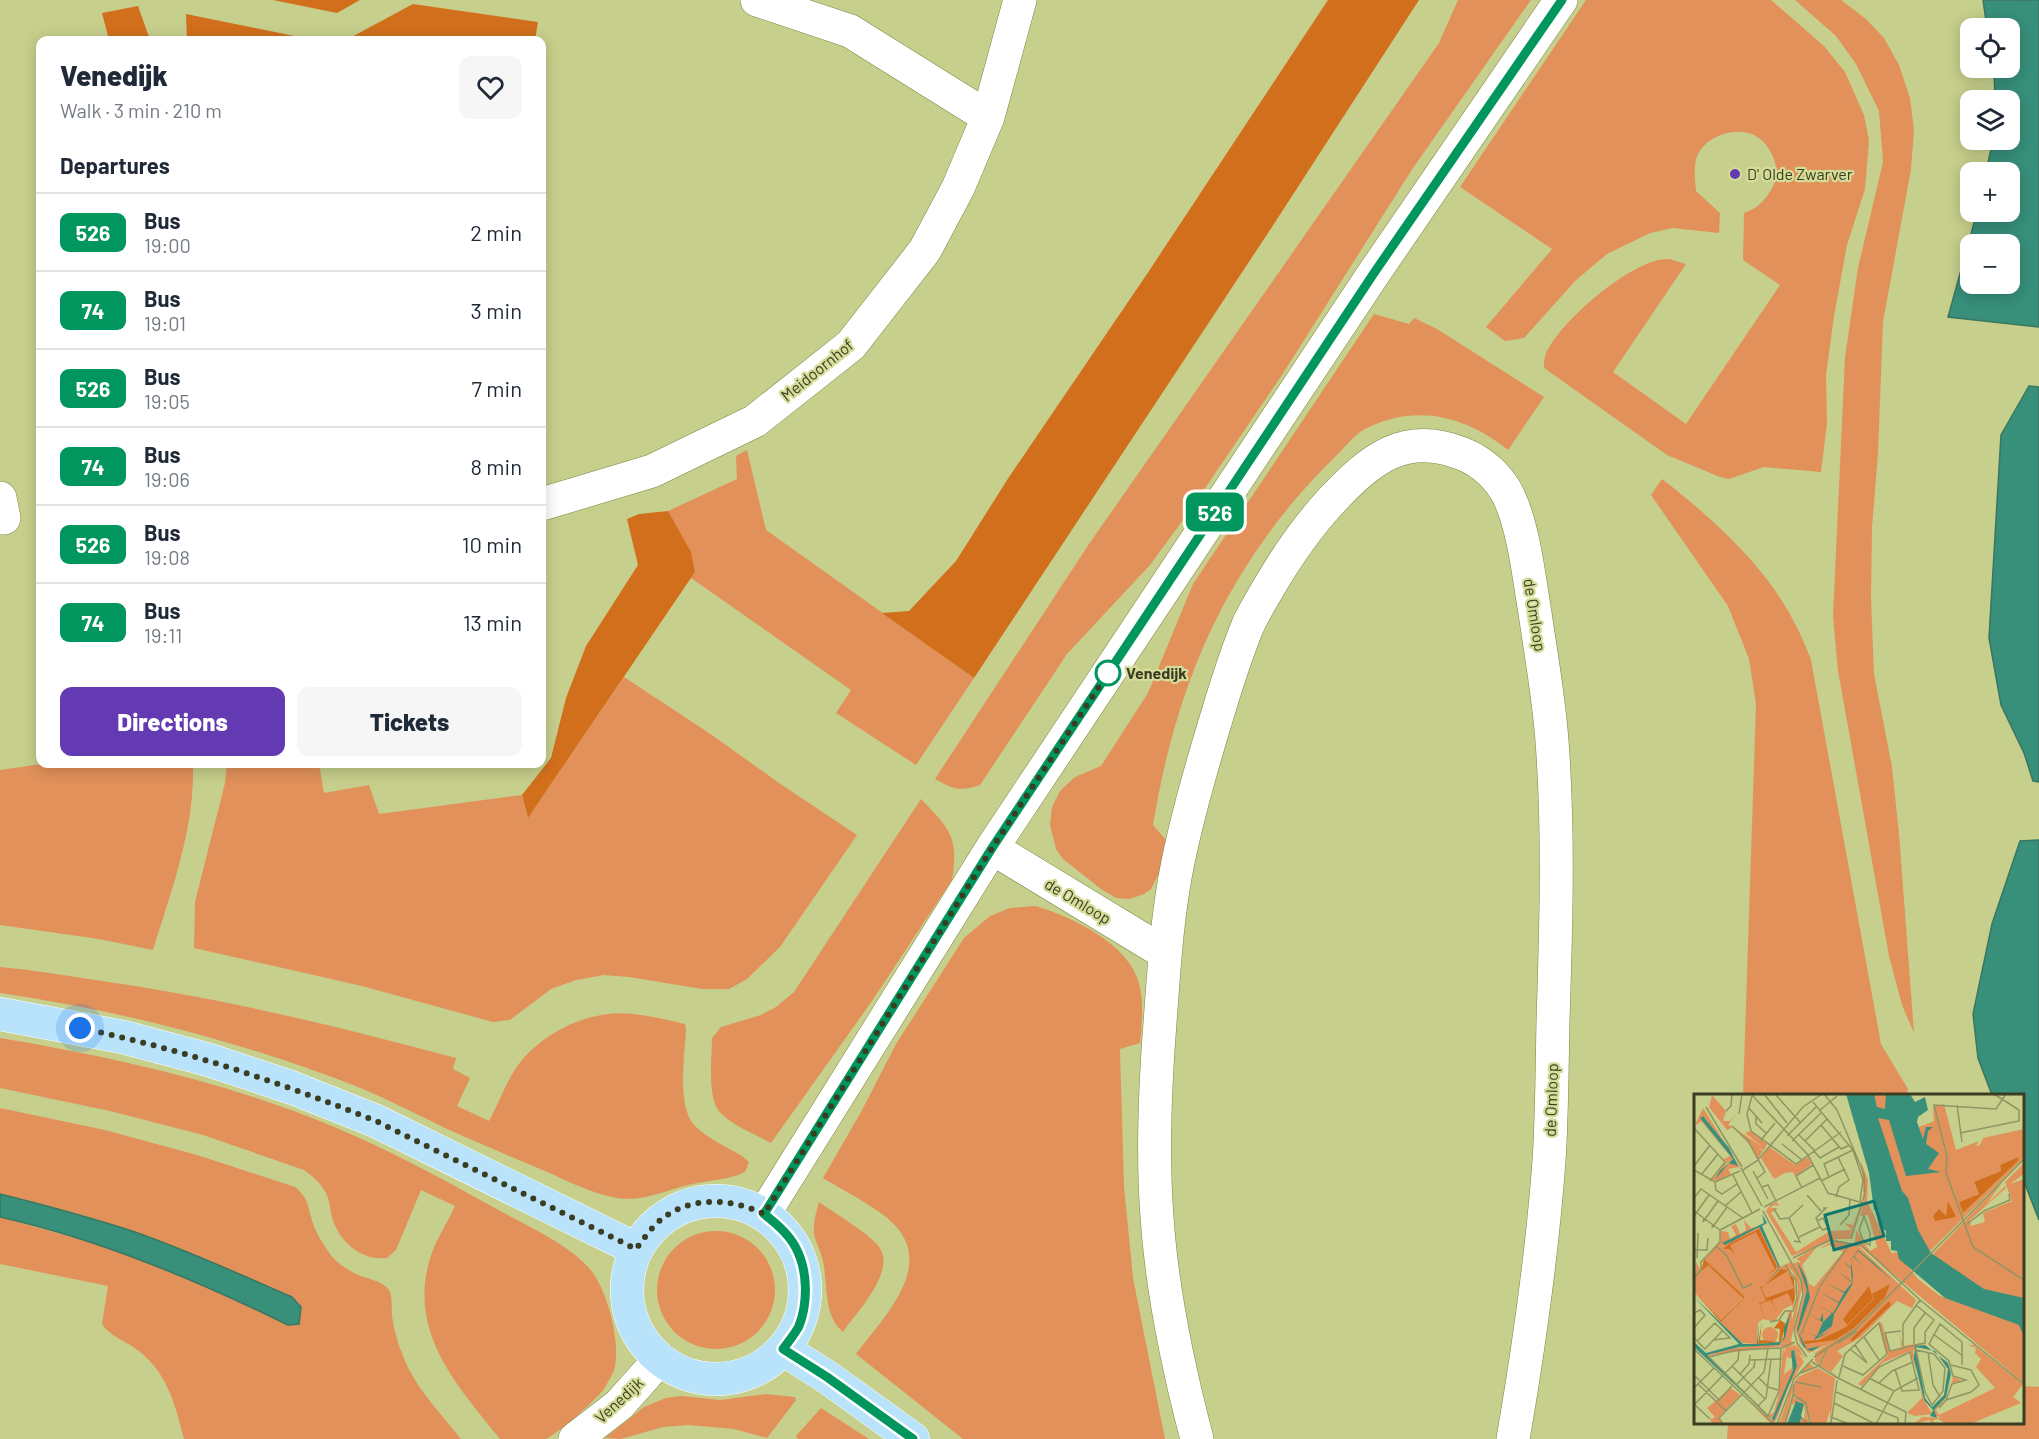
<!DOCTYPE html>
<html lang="en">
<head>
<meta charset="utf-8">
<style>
  body { margin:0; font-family:Barlow,sans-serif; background:#f6f6f7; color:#1f2937; height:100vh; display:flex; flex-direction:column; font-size:22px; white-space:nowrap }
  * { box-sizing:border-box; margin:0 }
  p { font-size:20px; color:#747a83 }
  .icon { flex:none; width:33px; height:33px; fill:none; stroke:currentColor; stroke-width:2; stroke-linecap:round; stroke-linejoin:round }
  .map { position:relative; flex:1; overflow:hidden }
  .details { position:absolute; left:36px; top:36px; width:510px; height:732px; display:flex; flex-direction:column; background:#fff; border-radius:12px; box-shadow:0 3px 15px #0003 }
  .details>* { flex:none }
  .badge { padding:0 12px; border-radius:9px; font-size:21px; line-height:39px }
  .buttons { position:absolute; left:1960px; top:18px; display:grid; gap:12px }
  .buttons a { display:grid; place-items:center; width:60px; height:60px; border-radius:12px; background:#fff; box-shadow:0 3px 15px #0003; font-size:30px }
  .you { position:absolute; width:30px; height:30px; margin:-15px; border:4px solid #fff; border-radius:50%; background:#1a73e8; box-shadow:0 0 0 9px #1a73e833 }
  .map>.badge { position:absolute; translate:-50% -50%; box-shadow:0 0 0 3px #fff }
  h2 { padding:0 24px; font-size:22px; line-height:54px }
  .round { display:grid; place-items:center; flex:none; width:63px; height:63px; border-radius:12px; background:#f6f6f7 }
  .summary { display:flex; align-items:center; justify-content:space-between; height:102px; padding:0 24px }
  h1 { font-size:28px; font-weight:800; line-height:45px }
  .action { display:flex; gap:12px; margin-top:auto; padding:12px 24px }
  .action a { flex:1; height:69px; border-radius:12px; background:#633ab2; color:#fff; font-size:24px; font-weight:800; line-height:69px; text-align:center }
  .action a+a { background:#f6f6f7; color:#1f2937 }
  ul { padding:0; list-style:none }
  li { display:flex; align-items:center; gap:18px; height:78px; padding:0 24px; border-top:2px solid #e0e1e3 }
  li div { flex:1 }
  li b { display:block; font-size:22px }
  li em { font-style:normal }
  li .badge { min-width:66px; font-weight:700; text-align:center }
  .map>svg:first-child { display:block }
  .green { fill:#e2915a }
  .forest { fill:#d26f1c }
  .water { fill:#38907a; stroke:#397760; stroke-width:1.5; fill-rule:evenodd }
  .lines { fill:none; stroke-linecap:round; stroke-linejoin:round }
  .minor-casing { stroke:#7e8544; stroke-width:34 }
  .major-casing { stroke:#fff; stroke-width:34 }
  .minor { stroke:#fff; stroke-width:33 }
  .major { stroke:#b9e3fa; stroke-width:33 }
  .line-casing { stroke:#fff; stroke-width:14 }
  .line { stroke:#00965e; stroke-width:9 }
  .walk { stroke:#3a3d22; stroke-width:6; stroke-dasharray:0 10.8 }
  .poi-dot { fill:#633ab2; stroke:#d4dc98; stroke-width:2 }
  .stop-dot { fill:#fff; stroke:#00965e; stroke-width:3 }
  .labels { text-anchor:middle; stroke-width:4.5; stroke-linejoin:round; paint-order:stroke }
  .poi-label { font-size:16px; fill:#3a3d22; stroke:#d4dc98; text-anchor:start }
  .street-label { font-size:16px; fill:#3a3d22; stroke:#d4dc98 }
  .stop-label { font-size:16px; font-weight:bold; fill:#3a3d22; stroke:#d4dc98; text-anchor:start }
  .inset-road { fill:none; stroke:#8f9562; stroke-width:1.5 }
  .view { fill:#0f766e; fill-opacity:0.15; stroke:#0f766e; stroke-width:3 }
  .inset-edge { fill:none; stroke:#3a3d22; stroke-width:3 }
</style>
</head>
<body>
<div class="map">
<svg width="2039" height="1439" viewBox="0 0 2039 1439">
  <rect width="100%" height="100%" fill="#c7cf8c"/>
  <!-- green -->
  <path class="green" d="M 1458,0 L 1531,0 L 1413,168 L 1282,375 L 1186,516 L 1150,565 L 1067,654 L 980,785 C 959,792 953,789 935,779 L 1089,544 L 1439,43 Z
    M 1586,0 L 1771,0 L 1824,46 L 1845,72 L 1864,115 L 1869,140 L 1865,189 L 1847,245 L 1834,316 L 1826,375 L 1827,423 L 1821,472 L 1764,467 L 1729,479 L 1720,477 L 1667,455 L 1544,368 C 1544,363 1544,358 1546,354 C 1558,323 1633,258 1668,259 C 1673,259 1680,263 1686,264 L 1613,372 L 1686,424 L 1780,285 L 1743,260 L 1744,213 C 1756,209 1764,202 1771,190 C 1783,172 1773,145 1754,135 C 1735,126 1707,136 1698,154 C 1693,163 1695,181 1696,191 L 1720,213 L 1719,233 L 1673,228 L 1650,233 L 1607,254 L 1576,280 L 1524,338 L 1505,341 L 1486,327 L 1552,249 L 1460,187 Z
    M 1795,0 L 1841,0 L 1866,19 L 1884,38 L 1899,65 L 1910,98 L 1914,130 L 1911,169 L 1883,322 L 1878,453 L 1872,528 L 1871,599 L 1874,674 L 1892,767 L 1899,834 L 1914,1033 L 1902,1005 L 1889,956 L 1838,671 L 1833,616 L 1845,357 L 1858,268 L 1883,162 L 1879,111 L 1856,64 L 1836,36 Z
    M 1374,314 L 1409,324 L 1414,318 L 1437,329 L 1544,397 L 1508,450 C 1466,416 1416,403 1365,429 C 1354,435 1344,448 1335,457 C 1275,515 1225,589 1195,667 C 1175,718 1162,771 1153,825 L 1166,840 L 1160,871 L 1151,889 L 1144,894 L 1130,899 L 1116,898 L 1101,889 L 1063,859 L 1056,849 L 1050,825 L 1052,807 L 1060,791 L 1075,777 L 1101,766 L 1148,693 L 1193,584 Z
    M 747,450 L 766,530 L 974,678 L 916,765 L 836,713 L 851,690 L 691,578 L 695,572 L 668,511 L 737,479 L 736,456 Z
    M 1662,479 C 1711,517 1766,566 1794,622 C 1801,634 1806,647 1811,660 L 1881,1044 L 1908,1089 L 1907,1095 L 1743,1095 L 1756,704 L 1749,659 L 1728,606 L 1651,495 Z
    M 624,677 L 712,735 L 779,783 L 857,835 L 780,947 L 747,979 L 729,989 L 702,989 L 629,977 L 604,975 L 576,980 L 551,989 L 510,1020 L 493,1022 L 362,986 L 194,948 L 195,902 L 225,783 L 227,764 L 319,764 L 324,793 L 369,785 L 379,814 L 522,795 L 528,818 Z
    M 42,764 L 193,764 C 195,828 172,889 153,950 L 99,939 L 0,925 L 0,770 Z
    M 921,799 C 950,829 959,837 952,880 L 872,1001 L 771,1143 C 757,1135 729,1124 719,1111 C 707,1096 712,1057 712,1038 L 721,1027 L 761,1015 L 776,1007 L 794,992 Z
    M 1035,906 C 1071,916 1129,944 1139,983 C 1144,1004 1142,1023 1140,1043 L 1120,1049 L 1124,1187 L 1133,1278 L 1165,1439 L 963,1439 L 856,1354 C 886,1314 941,1261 886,1217 C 867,1202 844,1191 823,1178 L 861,1112 L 896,1044 L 964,938 L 990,916 L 1010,908 Z
    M 0,967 C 32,970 63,975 95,980 C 217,997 337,1026 456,1058 L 453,1069 L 470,1078 L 457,1106 L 489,1121 C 500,1101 507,1078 522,1060 C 549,1029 593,1009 634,1014 C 651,1016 668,1020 685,1024 L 686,1029 C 685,1055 676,1106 695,1126 C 706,1137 728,1148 742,1156 L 749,1162 L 745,1172 C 726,1181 707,1180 688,1185 C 664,1191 642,1202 617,1198 C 592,1194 568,1181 545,1171 C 512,1157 478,1143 445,1128 C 418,1115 391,1101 363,1089 C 246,1043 124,1011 0,993 Z
    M 0,1038 C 113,1057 226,1082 332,1126 C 387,1149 441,1178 493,1207 C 523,1224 566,1242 589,1268 C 607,1288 622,1344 614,1370 C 612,1376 608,1381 606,1386 C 601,1396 555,1437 545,1439 C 531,1439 514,1439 500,1439 C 453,1381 403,1326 434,1247 C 440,1233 449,1220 455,1206 L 421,1190 L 396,1250 L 387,1258 C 361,1261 339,1242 332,1217 C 330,1211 330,1204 328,1198 C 324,1186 315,1178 304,1170 L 203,1135 L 110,1111 L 0,1088 Z
    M 0,1108 L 105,1130 L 197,1155 L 295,1187 C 310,1200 307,1206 313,1223 C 316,1233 322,1242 328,1251 C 334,1261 346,1269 356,1274 C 366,1279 382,1280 389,1290 C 393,1297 391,1308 392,1316 C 394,1330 398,1344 403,1356 C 415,1388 441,1413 461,1439 L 184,1439 C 175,1404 167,1371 136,1349 C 126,1341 109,1336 102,1324 L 108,1286 L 0,1264 L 0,1217 L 93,1243 L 160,1267 L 225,1294 L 301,1307 L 292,1297 C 240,1274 188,1252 134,1232 C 90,1216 45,1205 0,1194 Z
    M 819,1202 C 833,1212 875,1237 881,1250 C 893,1275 856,1313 843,1332 C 823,1315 828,1285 823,1261 C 821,1252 816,1243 814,1234 C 813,1224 816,1212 819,1202 Z
    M657 1290a59 59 0 1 1 118 0a59 59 0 1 1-118 0Z
    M 2023,1386 L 2039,1387 L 2039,1439 L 1727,1439 L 1728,1423 L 2022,1422 Z
    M 765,1394 L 795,1397 L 796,1400 L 767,1438 L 734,1429 L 688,1425 L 663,1427 L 621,1439 L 605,1438 L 644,1407 L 666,1398 L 682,1396 L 720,1400 Z
    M 821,1408 L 869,1439 L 798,1439 L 796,1436 Z"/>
  <!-- forest -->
  <path class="forest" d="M 273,0 L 360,0 L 337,13 Z
    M 1328,0 L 1419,0 L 1270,230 L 974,678 L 882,613 L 909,611 L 956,561 L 1009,477 L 1147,274 Z
    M 413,4 L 538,22 L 535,40 L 346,40 Z
    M 138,6 L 150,40 L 109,40 L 102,13 Z
    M 186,14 L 299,37 L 297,40 L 187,40 Z
    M 668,511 L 691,552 L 695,572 L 528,818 L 522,795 L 551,758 L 566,698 L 586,646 L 638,565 L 627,519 L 639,514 Z"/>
  <!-- water -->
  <path class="water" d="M 1983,0 L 2039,0 L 2039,327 L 1948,317 L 1977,212 L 2010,212 L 2010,172 L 1986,172 L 1993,140 L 2010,140 L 2010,100 L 1995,100 L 1994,68 L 2010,68 L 2010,28 L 1987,28 ZM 1971,244 L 2010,244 L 2010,284 L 1971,284 Z
    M 2029,386 L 2039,387 L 2039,782 L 2033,781 L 2024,753 L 2001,705 L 1989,638 L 2001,435 Z
    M 2039,840 L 2039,1220 L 2023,1179 L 2022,1096 L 1992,1095 L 1978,1058 L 1973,1014 L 1992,924 L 2020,841 Z
    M 0,1194 C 44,1205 89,1217 132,1231 C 187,1250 239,1274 292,1297 L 301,1307 L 299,1324 L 288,1325 C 196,1280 101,1240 0,1217 Z"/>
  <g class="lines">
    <!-- minor casing -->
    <g class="minor-casing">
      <path id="minor" d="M 757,0 L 850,31 L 988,117
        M 0,498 L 4,518 L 0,518
        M 542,504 L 652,471 L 755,421 L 851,345 L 925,250 L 958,188 L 988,117 L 1020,0
        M 992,848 L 1165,953
        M 764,1214 L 992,848 L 1374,273 L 1561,0
        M 575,1439 L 619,1405 L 660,1359
        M 1197,1439 C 1178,1367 1162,1292 1157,1217 C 1152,1152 1155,1087 1160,1023 C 1164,969 1167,915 1178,862 C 1188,813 1202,765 1217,716 C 1226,686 1236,654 1248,625 C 1254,612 1262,599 1269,587 C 1287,556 1307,527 1332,500 C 1370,460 1404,430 1463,454 C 1483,462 1500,478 1509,497 C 1524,529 1529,578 1535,613 C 1541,655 1549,698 1552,741 C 1559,834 1556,928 1553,1021 C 1552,1068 1552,1115 1549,1161 C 1542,1254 1529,1347 1513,1439"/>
    </g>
    <!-- major casing -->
    <g class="major-casing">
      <path id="major" d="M 0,1014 L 123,1037 L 209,1060 L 293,1088 L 376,1121 L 636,1249
        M627 1290a89 89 0 1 1 178 0a89 89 0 1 1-178 0Z
        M 783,1349 L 827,1377 L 913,1439"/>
    </g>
    <!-- minor -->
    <use href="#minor" class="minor"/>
    <!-- major -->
    <use href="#major" class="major"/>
  </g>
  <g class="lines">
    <!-- line casing -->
    <g class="line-casing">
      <path id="line" d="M 913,1439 L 827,1377 L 783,1349 C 788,1342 795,1334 799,1326 C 808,1303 808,1271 796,1248 C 789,1234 776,1223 764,1214 L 992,848 L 1374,273 L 1562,0"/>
    </g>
    <!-- line -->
    <use href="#line" class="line"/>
    <!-- walk -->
    <path class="walk" d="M 80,1028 C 182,1049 279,1082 376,1121 L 636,1249 C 642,1241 649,1231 657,1223 C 686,1196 730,1197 764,1214 L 992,848 L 1110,670 L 1108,673"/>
  </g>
  <!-- markers -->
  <circle class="poi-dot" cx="1735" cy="174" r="6"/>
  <circle class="stop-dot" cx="1108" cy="673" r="12"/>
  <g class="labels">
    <!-- poi labels -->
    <g class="poi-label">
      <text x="1747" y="180">D' Olde Zwarver</text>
    </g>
    <!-- street labels -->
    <g class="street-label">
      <text transform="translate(817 370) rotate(-39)" y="6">Meidoornhof</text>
      <text transform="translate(1535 615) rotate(81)" y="6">de Omloop</text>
      <text transform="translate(1078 901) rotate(31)" y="6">de Omloop</text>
      <text transform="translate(1551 1100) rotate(-88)" y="6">de Omloop</text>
      <text transform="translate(619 1400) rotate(-43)" y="6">Venedijk</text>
    </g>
    <!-- stop labels -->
    <g class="stop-label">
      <text x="1126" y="679">Venedijk</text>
    </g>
  </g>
  <!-- overview -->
  <g transform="translate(1694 1094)">
    <rect width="330" height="330" fill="#c7cf8c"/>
    <path d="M 179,0 L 202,0 L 225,37 L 225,33 L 240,27 L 239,13 L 250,10 L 262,56 L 285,47 L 282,52 L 286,51 L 289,44 L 330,35 L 330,64 L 235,158 L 225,145 L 188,50 ZM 324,63 L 325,66 L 269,119 L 265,108 L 285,100 L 280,89 L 307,77 L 306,71 ZM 18,1 L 32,17 L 29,27 L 36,27 L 44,17 L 34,31 L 37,32 L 69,53 L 51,39 L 56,37 L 73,50 L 70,56 L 65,54 L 69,57 L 64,64 L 57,52 L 39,33 L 33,36 L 15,13 ZM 9,14 L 46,73 L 34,75 L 37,80 L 24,87 L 18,86 L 32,68 L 30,65 L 36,62 L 7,27 L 0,33 ZM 9,22 L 35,54 L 44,72 L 40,67 L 35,69 L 21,86 L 33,69 L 39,65 L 7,25 ZM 75,53 L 101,71 L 114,63 L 118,70 L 101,82 L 99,78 L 91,79 L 80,85 L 67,64 ZM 167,68 L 174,86 L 173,107 L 198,160 L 202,158 L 224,185 L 246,202 L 330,232 L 330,289 L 161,148 L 162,136 L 176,157 L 183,153 L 174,121 L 166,122 L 162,135 L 170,106 ZM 330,69 L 330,80 L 316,90 L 330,85 L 330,205 L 327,206 L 296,199 L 267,185 L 239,160 L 309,87 L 292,111 L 311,92 L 312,94 L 276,126 L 277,132 L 291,128 L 289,119 L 318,107 L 311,88 ZM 83,108 L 85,112 L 80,111 L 76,114 L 84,114 L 77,119 L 102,158 L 136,137 L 158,136 L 150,129 L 159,131 L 167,109 L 156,145 L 143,145 L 98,162 L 72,117 L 76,111 ZM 50,126 L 57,134 L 62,133 L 29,150 L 66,132 L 86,173 L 97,168 L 108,192 L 97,247 L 100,250 L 94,254 L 101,251 L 104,255 L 102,249 L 111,265 L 103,257 L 110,268 L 95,291 L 83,324 L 81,328 L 78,329 L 73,326 L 49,301 L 72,323 L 80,327 L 93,291 L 103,272 L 100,256 L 97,257 L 100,265 L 99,276 L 78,325 L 74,323 L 50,300 L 74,322 L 80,318 L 85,300 L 89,254 L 93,260 L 90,280 L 98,274 L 99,264 L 94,264 L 90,252 L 16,261 L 16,265 L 30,279 L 29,280 L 13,264 L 13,261 L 23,256 L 88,249 L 95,217 L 98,217 L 98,226 L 104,202 L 104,190 L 99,178 L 95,174 L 103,193 L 98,216 L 98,211 L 90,215 L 80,228 L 69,225 L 64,229 L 63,250 L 48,249 L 0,203 L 27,228 L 51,203 L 10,165 L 26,148 L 27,137 L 34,138 L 36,145 L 42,141 L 37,132 L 42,130 L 46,140 L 52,136 ZM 87,175 L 94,177 L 98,181 L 102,191 L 100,209 L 94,197 L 101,194 L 94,177 L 72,190 ZM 140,146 L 162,150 L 222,206 L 218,214 L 203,207 L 167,243 L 143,257 L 149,262 L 137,278 L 143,281 L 126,272 L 135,254 L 124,271 L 121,267 L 121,259 L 134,250 L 115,259 L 106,249 L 101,234 L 110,201 L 99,169 L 107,168 L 102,165 L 123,153 L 108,171 L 115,190 L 120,193 L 149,158 L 135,151 L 125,155 ZM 2,168 L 8,178 L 13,170 L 49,203 L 27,226 L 0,198 ZM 184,228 L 188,229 L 196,258 L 208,253 L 204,238 L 209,252 L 227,249 L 233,250 L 224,251 L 219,257 L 225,283 L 216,257 L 188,269 L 168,292 L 164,290 L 194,261 ZM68 241a8 8 0 1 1 16 0a8 8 0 1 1-16 0ZM 274,251 L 280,251 L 329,290 L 319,303 L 327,309 L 276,330 L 252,330 L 244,325 L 239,326 L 240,330 L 235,326 L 220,330 L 228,323 L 248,324 L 240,321 L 240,316 L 252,303 L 259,285 L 251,263 L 258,282 L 270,288 L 257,289 L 252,304 L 242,316 L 245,321 L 301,294 L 282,273 L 287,265 L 281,259 L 282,254 ZM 114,269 L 122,274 L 108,278 L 104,283 L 124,274 L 141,284 L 136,330 L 136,316 L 132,330 L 116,329 L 112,317 L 115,330 L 105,330 L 106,324 L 110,326 L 111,318 L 110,311 L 104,307 L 98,311 L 92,330 L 99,303 L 111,308 L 100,301 L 100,290 L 92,325 L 90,330 L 85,330 L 98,292 ZM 225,284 L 229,304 L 238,320 L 221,322 L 213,319 L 228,304 ZM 37,294 L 46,301 L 24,324 L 28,330 L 19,330 L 16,326 L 21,323 L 13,314 Z" fill="#e2915a" fill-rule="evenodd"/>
    <path d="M 324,63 L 325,66 L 269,119 L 265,108 L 285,100 L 280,88 L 307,77 L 306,71 ZM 254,107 L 262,123 L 241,127 L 239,122 L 245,115 L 252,122 ZM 65,135 L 83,173 L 81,176 L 71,181 L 81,175 L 62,138 L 36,151 L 40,160 L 36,155 L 29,155 L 36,149 ZM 10,165 L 51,203 L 27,228 L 0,198 L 27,226 L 49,204 L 14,171 L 7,178 ZM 87,175 L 93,176 L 100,185 L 101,204 L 99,210 L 94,199 L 78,206 L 82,218 L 77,206 L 66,210 L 71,226 L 65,209 L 72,207 L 66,193 L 71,192 L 67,194 L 72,204 L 100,194 L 94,177 L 71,191 ZM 196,190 L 191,203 L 160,234 L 141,246 L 111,250 L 108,243 L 110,247 L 125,246 L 152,233 L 180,205 L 178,200 ZM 175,192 L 179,205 L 153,231 L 149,225 ZM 195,207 L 197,211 L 158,248 L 157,245 ZM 86,226 L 92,230 L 87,248 L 64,250 L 68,227 L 66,246 L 85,248 L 86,235 L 80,234 Z" fill="#d26f1c"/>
    <path d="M 152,0 L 180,0 L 183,13 L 191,15 L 192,0 L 216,0 L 221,8 L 231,3 L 234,16 L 224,23 L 223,28 L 229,45 L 232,33 L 239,33 L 234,37 L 232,50 L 245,59 L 234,75 L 247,78 L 212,82 L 195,26 L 184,24 L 208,97 L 214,104 L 224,136 L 237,159 L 290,195 L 330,204 L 330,243 L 325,231 L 251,204 L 205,165 L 203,157 L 197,156 L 197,147 L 192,147 L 192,137 L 185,132 L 184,115 L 180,116 L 175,79 ZM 9,22 L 35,54 L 44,72 L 35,69 L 21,86 L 26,77 L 39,65 L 6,24 ZM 68,120 L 73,129 L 68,132 L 86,173 L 85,175 L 71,190 L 85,174 L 65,133 L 31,151 L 28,149 L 70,129 ZM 164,157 L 160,162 L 170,174 L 159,162 L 157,168 L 159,181 L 158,191 L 140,220 L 138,232 L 123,243 L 137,237 L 120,246 L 122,242 L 111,238 L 123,242 L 129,228 L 115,221 L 126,226 L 129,219 L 129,228 L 138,219 L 120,210 L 139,219 L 145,209 L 125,198 L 145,208 L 150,199 L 131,188 L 150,198 L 158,189 L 145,178 L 140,184 L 145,178 L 140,174 L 158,188 L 157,174 L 148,167 L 157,173 L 157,167 L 158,164 L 164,156 L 180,169 L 198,186 ZM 103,167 L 112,184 L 116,203 L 104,238 L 113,255 L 126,252 L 118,257 L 114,256 L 109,252 L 103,236 L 113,196 ZM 0,203 L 49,250 L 63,250 L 65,228 L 64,250 L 87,248 L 90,243 L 90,234 L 97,217 L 91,244 L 85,251 L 45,253 L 13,261 L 78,325 L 99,276 L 97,257 L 100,256 L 103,272 L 80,327 L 0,253 L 0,248 L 12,259 L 45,250 ZM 231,251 L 254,269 L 257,280 L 252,303 L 240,316 L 243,324 L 236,322 L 239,316 L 230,306 L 220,265 L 221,252 ZM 222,253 L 241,257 L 254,275 L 250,301 L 238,313 L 231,304 ZM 102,307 L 110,310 L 107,322 L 114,330 L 107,324 L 105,330 L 93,330 Z" fill="#38907a" fill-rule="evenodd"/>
    <path class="inset-road" d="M 57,0 L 114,61 L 134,99 L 169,109M 70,0 L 93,29M 81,0 L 106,28M 130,0 L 143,16 L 170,80 L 171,99 L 157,145M 312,0 L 302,15 L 240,11 L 253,62 L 252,79 L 279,153 L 330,186M 58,2 L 53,20 L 57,37 L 102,70 L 147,38M 119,8 L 159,56 L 169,86 L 166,107M 263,11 L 268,48M 12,13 L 48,73M 54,13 L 68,29M 32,17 L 37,12 L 38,0M 125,17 L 143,2M 45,20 L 48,0M 62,21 L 62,30 L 72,39M 127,31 L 147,55 L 156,51M 38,32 L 54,47 L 71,78 L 63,84M 0,34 L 31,68 L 16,87M 266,39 L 325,27 L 325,16 L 300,0M 105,41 L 121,57M 93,42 L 122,13M 67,46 L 81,29M 98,47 L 127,19M 111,47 L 133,25M 88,50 L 108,66M 120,57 L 126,64 L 145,53M 0,72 L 16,51M 50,75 L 63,67 L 109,13 L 128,0M 0,76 L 21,88 L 46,77M 50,77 L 47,74 L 68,112M 59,77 L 74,105M 7,81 L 24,60M 39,81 L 58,119M 135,83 L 130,70 L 159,56M 127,87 L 151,75M 21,88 L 22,96 L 28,100 L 43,90M 68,93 L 74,91 L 82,107M 108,94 L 102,82 L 119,71M 113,101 L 127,117M 142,103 L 145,93 L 155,86 L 144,63M 0,104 L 7,95 L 49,124M 31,112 L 47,98M 70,113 L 126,84M 80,115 L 86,125 L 95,124 L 106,148 L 100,147M 0,117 L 26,136M 69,117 L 107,186 L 109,201 L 100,235 L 103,249 L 113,263M 0,122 L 15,101M 170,122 L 176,139 L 176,151 L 170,148 L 165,136 ZM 10,124 L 9,128 L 24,107M 95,124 L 109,111M 123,127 L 129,124 L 134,134 L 129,136 L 126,133M 19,130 L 18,134 L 33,113M 273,130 L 290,117 L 316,106 L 315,100M 146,131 L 155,121 L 156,105M 126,133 L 122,124 L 132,114 L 129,114M 26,136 L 66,115M 105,143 L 126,133M 22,152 L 33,162 L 49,194 L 58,190M 0,156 L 13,156 L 14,144M 3,164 L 4,139M 99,164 L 136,146 L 168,152 L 226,206 L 330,290M 0,184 L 7,176 L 7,168 L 26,148 L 26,136M 0,219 L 6,216 L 11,221 L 0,234M 76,228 L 85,226 L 91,217 L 99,217 L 103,204 L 102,186 L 91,171M 207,237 L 191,239 L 196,257 L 231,249 L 231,238 L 240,226 L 222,211M 239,240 L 269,262M 107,241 L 126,192 L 156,150M 170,243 L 185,266M 0,244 L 11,255 L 29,236M 3,247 L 21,229 L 36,244 L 19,246M 144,249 L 163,237M 220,250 L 220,234 L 231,219M 209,252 L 209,230 L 226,206M 87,254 L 85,297 L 74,322 L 15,263 L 43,256 L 87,254 L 101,248M 0,255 L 79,329M 156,255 L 173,269 L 161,251M 222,256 L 240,260 L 251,274 L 249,297 L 238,311 L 231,298 ZM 234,258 L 239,291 L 246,303M 120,263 L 161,236 L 330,65M 56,266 L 88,265M 118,268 L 141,282M 38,272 L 71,305M 107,279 L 125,272 L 133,256M 46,280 L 55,270 L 56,261M 0,281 L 25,306M 140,282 L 212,318 L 211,330M 145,283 L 151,260 L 185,229 L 193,260 L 169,281 L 149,272M 65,284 L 74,293 L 84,296M 175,284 L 200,297M 101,288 L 127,293M 185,289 L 198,277 L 219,268M 4,290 L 32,317M 100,290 L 99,301 L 112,309 L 116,330M 42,291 L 60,273 L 61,266M 0,294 L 20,274M 167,295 L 185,273 L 216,258 L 225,296 L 208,297 L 201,275M 142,298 L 204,324 L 204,330M 252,306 L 258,290 L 272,286 L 259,282 L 255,267 L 235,250 L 246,230 L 268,248 L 268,271M 24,307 L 38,292M 140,309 L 181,330M 0,311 L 44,266 L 45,256M 1,311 L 16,325M 64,312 L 72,304 L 77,265M 245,314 L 252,306 L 277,298 L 285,291 L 277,276 L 257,271M 137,323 L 155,330M 29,330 L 25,324 L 70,278 L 74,254M 83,330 L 100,285 L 119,265M 91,330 L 99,301M 137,330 L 143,286M 182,330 L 200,297 L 224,284"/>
    <path class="view" d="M 180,107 L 190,142 L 140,156 L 131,121 Z"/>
    <rect width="330" height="330" class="inset-edge"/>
  </g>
</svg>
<div class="buttons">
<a><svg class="icon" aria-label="locate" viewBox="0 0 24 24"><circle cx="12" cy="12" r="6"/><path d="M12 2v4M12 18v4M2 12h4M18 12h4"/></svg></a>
<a><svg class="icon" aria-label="layers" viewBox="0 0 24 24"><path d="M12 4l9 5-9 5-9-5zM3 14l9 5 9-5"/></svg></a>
<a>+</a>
<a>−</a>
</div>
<div class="you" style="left:80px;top:1028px"></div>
<b class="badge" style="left:1215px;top:512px;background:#00965e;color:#fff">526</b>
<section class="details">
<div class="summary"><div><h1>Venedijk</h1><p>Walk · 3 min · 210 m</p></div><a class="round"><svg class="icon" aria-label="heart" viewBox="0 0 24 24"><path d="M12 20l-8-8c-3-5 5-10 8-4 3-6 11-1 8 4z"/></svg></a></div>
<h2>Departures</h2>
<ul>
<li><span class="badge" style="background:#00965e;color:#fff">526</span><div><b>Bus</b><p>19:00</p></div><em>2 min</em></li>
<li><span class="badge" style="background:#00965e;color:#fff">74</span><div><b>Bus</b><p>19:01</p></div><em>3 min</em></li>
<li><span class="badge" style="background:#00965e;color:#fff">526</span><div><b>Bus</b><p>19:05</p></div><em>7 min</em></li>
<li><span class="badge" style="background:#00965e;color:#fff">74</span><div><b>Bus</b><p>19:06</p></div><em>8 min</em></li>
<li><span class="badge" style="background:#00965e;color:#fff">526</span><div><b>Bus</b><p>19:08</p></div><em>10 min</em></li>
<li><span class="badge" style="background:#00965e;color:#fff">74</span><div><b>Bus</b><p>19:11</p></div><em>13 min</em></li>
</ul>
<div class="action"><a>Directions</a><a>Tickets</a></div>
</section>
</div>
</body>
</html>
